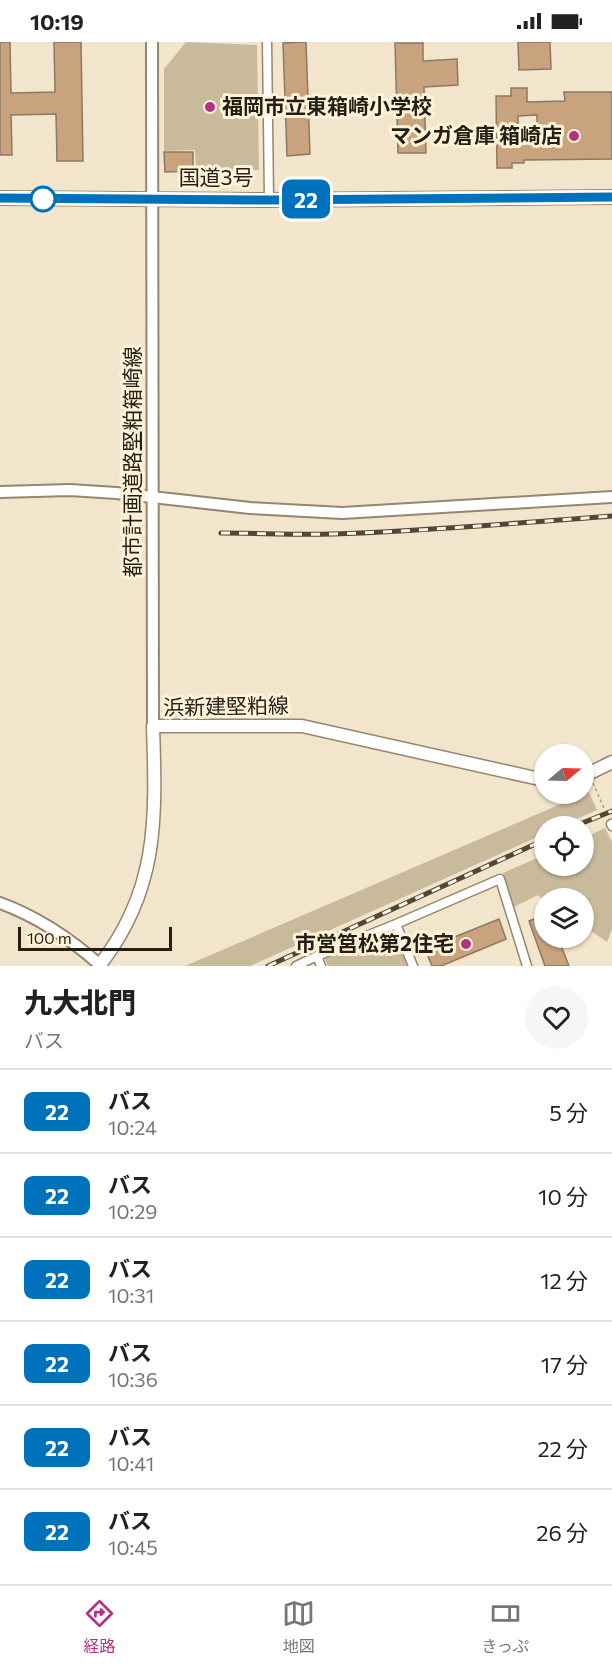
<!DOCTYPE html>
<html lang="ja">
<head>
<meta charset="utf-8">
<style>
  body { margin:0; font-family:Commissioner,"Noto Sans JP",sans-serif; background:#f6f6f6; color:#222; height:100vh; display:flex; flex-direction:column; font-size:22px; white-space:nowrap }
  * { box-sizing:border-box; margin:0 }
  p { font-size:20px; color:#767676 }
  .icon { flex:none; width:33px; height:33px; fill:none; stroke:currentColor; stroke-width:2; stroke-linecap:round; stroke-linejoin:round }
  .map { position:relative; height:924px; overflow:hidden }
  .drawer { display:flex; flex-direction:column; background:#fff; flex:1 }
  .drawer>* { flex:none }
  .badge { padding:0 12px; border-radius:9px; font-size:21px; line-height:39px }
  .needle { width:39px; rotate:71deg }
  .fabs { position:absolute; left:534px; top:702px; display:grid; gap:12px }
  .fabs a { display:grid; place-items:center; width:60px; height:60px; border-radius:50%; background:#fff; box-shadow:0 2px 4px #0004; font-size:30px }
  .scale { position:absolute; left:18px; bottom:15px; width:154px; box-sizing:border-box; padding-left:6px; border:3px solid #231f15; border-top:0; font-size:16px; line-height:21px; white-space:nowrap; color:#231f15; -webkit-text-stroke:4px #fff2d8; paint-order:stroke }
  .map>.badge { position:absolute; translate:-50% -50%; box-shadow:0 0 0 3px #fff }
  .round { display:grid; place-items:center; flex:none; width:63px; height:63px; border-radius:32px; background:#f6f6f6 }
  .summary { display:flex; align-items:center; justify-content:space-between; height:102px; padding:0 24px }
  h1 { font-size:28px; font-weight:800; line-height:45px }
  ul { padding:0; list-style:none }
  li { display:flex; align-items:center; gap:18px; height:84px; padding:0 24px; border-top:2px solid #e0e0e0 }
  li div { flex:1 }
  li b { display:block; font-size:22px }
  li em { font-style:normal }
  li .badge { min-width:66px; font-weight:700; text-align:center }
  .status { display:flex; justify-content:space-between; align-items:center; height:42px; padding:0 30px; background:#fff; direction:ltr }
  .status svg { height:16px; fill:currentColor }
  .tab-bar { display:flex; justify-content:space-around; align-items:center; height:84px; border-top:2px solid #e0e0e0; background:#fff; font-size:16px; color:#767676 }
  .tab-bar a { display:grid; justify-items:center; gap:3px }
  .tab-bar .on { color:#b03280 }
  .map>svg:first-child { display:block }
  .green { fill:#c9ba9b }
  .building { fill:#c8a37e; stroke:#8b7865; stroke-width:1.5; fill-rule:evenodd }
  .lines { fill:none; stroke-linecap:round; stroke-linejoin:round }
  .minor-casing { stroke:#92876f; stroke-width:11 }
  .tertiary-casing { stroke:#92876f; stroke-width:14 }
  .secondary-casing { stroke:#92876f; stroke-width:15 }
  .trunk-casing { stroke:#92876f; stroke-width:16 }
  .path { stroke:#a69c88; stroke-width:1.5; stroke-dasharray:3 3; stroke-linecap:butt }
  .minor { stroke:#fff; stroke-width:8 }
  .tertiary { stroke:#fff; stroke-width:10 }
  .secondary { stroke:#fff; stroke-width:12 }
  .trunk { stroke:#fff; stroke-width:14 }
  .rail-casing { stroke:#4e483b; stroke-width:5 }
  .rail { stroke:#fff2d8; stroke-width:3; stroke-dasharray:9; stroke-linecap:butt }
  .line-casing { stroke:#fff; stroke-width:14 }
  .line { stroke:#0072bc; stroke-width:9 }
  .poi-dot { fill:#b03280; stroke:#fff2d8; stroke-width:2 }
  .stop-dot { fill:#fff; stroke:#0072bc; stroke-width:3 }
  .labels { text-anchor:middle; stroke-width:6; stroke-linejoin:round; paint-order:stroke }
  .poi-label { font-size:21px; font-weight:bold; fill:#231f15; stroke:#fff2d8; text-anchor:end }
  .street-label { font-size:21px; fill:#231f15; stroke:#fff2d8 }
</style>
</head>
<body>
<div class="status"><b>10:19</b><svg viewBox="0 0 49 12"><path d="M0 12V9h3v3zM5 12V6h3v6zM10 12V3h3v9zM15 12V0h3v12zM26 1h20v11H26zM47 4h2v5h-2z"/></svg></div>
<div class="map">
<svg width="612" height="924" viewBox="0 0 612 924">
  <rect width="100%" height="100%" fill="#f2e5cb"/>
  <!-- green -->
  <path class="green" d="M 186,0 L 257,3 L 259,128 L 196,129 L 195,108 L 164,109 L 164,27 Z
    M 588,748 L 597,768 L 561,784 L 544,784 L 544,792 L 250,924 L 185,924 L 584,752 Z
    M 605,786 L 612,800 L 612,887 L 607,900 L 584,884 L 584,856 L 544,858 L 538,853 L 512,866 L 503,831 L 544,813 L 544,824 L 584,824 L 584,796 Z
    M 393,886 L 407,924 L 328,924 L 324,915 Z"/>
  <!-- building -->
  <path class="building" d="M 0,0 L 10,0 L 11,51 L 55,50 L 54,0 L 81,0 L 83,119 L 57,119 L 56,72 L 11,73 L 12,113 L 0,113 Z
    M 306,0 L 310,112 L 287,114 L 283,1 Z
    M 518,0 L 550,0 L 551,27 L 519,28 Z
    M 395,1 L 423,1 L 423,19 L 457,17 L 458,43 L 424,45 L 426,111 L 398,111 Z
    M 511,46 L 527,46 L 527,60 L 565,59 L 564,50 L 612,50 L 612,117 L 524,118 L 524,121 L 512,121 L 512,126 L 497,126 L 496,54 L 511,54 ZM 537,73 L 537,91 L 518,92 L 518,74 Z
    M 164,110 L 193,110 L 193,129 L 165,130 Z
    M 544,873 L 544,896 L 558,896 L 569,924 L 545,924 L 529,879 Z
    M 499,877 L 506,897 L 441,924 L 432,924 L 425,907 Z"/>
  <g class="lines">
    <!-- minor casing -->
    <g class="minor-casing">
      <path id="minor" d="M 267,0 L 269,158
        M 611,782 L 612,784
        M 296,924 L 317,914
        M 321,924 L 317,914 L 396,882
        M 413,924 L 396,882 L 500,837 L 527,924"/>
    </g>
    <!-- tertiary casing -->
    <g class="tertiary-casing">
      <path id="tertiary" d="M 152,0 L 153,684
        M 0,450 L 70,448 L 116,451 L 250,466 L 342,471 L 612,455
        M 0,861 C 38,875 71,897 101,924"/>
    </g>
    <!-- secondary casing -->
    <g class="secondary-casing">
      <path id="secondary" d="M 584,734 L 612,720
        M 99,924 C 159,848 156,776 153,684 L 302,684 L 544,738"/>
    </g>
    <!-- trunk casing -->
    <g class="trunk-casing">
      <path id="trunk" d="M 0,156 L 269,158 L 612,155"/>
    </g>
    <!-- path -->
    <path class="path" d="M 593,741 L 604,766"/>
    <!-- minor -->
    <use href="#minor" class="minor"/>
    <!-- tertiary -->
    <use href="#tertiary" class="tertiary"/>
    <!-- secondary -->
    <use href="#secondary" class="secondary"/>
    <!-- trunk -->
    <use href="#trunk" class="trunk"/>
    <!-- rail casing -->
    <g class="rail-casing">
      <path id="rail" d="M 221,491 C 258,491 295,493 332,492 C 426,489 519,481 612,474
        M 575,784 L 612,769
        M 268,924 L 544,798"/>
    </g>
    <!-- rail -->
    <use href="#rail" class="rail"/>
  </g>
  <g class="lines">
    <!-- line casing -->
    <g class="line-casing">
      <path id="line" d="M 0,156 L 269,158 L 612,155"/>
    </g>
    <!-- line -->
    <use href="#line" class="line"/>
  </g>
  <!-- markers -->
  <g class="poi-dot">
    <circle cx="210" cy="65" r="6"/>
    <circle cx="574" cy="94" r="6"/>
    <circle cx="466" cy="902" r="6"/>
  </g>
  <circle class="stop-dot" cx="43" cy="157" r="12"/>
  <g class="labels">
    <!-- poi labels -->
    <g class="poi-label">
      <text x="222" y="72" text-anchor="start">福岡市立東箱崎小学校</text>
      <text x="562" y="101">マンガ倉庫 箱崎店</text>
      <text x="454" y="909">市営筥松第2住宅</text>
    </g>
    <!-- street labels -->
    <g class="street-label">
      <text x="216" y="143">国道3号</text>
      <text transform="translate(133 420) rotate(-90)" y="7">都市計画道路堅粕箱崎線</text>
      <text transform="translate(226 665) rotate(-1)" y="7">浜新建堅粕線</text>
    </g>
  </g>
</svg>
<div class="fabs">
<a><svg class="needle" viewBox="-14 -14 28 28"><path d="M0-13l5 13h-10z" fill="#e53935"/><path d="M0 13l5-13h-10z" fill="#767676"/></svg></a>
<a><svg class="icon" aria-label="locate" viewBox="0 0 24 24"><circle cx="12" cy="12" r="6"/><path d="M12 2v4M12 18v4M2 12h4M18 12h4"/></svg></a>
<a><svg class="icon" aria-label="layers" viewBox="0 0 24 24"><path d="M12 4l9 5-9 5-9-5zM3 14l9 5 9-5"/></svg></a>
</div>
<div class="scale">100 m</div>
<b class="badge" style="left:306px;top:157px;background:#0072bc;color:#fff">22</b>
</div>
<section class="drawer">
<div class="summary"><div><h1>九大北門</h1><p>バス</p></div><a class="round"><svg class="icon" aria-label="heart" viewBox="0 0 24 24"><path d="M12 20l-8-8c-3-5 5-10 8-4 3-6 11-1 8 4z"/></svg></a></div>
<ul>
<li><span class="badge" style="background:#0072bc;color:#fff">22</span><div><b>バス</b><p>10:24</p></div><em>5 分</em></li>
<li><span class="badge" style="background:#0072bc;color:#fff">22</span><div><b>バス</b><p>10:29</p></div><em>10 分</em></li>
<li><span class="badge" style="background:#0072bc;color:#fff">22</span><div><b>バス</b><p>10:31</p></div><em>12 分</em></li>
<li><span class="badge" style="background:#0072bc;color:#fff">22</span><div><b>バス</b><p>10:36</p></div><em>17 分</em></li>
<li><span class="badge" style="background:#0072bc;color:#fff">22</span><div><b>バス</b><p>10:41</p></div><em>22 分</em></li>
<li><span class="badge" style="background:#0072bc;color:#fff">22</span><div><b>バス</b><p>10:45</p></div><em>26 分</em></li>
</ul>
</section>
<nav class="tab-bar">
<a class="on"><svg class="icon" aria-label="directions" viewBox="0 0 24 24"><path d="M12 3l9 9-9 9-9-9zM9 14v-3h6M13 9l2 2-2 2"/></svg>経路</a>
<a><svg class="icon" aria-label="map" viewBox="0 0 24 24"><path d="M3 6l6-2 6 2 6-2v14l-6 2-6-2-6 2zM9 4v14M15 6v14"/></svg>地図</a>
<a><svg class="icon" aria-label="tickets" viewBox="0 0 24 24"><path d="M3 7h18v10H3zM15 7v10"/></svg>きっぷ</a>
</nav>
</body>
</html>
